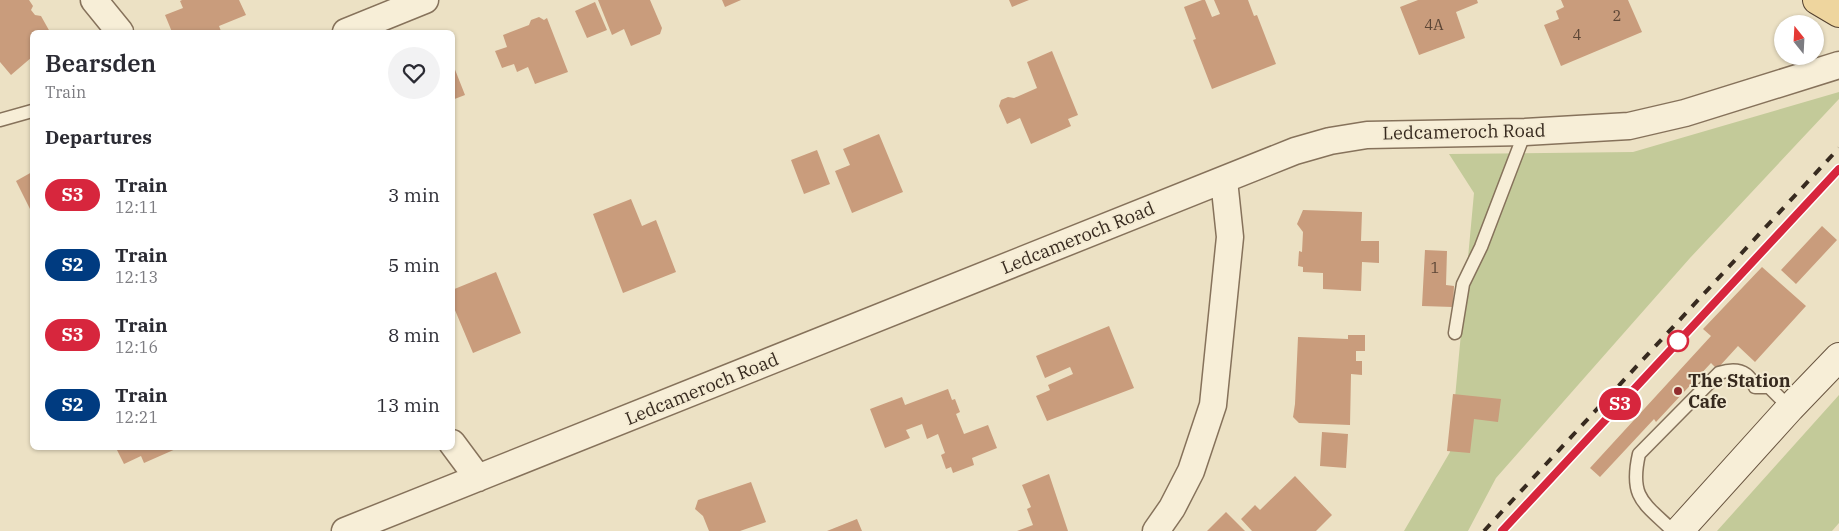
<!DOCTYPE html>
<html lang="en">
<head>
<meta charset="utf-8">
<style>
  body { margin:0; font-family:"IBM Plex Serif",serif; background:#f2f2f3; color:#2b2b33; height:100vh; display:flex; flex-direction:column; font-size:19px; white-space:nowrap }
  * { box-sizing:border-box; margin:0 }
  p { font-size:16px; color:#7c7c81 }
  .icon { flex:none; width:28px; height:28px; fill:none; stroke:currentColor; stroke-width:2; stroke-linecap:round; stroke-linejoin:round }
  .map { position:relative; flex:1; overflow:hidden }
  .panel { position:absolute; left:30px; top:30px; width:425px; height:420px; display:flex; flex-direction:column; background:#fff; border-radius:8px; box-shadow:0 1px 4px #0004 }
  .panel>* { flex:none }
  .badge { padding:0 10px; border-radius:16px; font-size:18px; line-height:32px }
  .needle { width:32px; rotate:342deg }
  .controls { position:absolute; left:1774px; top:15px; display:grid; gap:10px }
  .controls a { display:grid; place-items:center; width:50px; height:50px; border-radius:50%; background:#fff; box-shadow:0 1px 4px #0004; font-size:25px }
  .map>.badge { position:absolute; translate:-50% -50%; box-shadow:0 0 0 2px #fff }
  h2 { padding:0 15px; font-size:19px; line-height:45px }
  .round { display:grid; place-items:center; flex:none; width:52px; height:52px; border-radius:26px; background:#f2f2f3 }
  .summary { display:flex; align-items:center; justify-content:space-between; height:85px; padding:0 15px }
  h1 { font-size:24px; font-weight:600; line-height:38px }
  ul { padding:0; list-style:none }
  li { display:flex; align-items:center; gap:15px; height:70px; padding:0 15px }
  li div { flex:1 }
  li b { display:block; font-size:19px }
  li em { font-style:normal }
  li .badge { min-width:55px; font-weight:700; text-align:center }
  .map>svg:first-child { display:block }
  .green { fill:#c3ca99 }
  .building { fill:#c99c7c }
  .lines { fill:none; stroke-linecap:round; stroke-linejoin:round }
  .lane-casing { stroke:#86725b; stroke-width:15 }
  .street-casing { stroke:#86725b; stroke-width:29 }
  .secondary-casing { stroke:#68543f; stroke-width:30 }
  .primary-casing { stroke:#54412f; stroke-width:30 }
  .lane { stroke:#f7eed7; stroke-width:12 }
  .street { stroke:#f7eed7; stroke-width:26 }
  .secondary { stroke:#f7eed7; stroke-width:28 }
  .primary { stroke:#eed59e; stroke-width:28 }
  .rail { stroke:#372a1f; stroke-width:4; stroke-dasharray:9 9; stroke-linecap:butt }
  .line-casing { stroke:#fff; stroke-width:11 }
  .line { stroke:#d7263d; stroke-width:8 }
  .stop-dot { fill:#fff; stroke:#d7263d; stroke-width:2.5 }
  .poi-dot { fill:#922e2e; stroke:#f4ebd3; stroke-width:2 }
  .labels { text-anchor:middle; stroke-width:4; stroke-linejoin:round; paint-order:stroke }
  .number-label { font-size:15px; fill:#5c4636 }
  .street-label { font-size:18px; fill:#372a1f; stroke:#f4ebd3 }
  .poi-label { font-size:18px; font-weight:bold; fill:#372a1f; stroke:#f4ebd3; text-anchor:start }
</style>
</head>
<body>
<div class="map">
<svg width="1839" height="531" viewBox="0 0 1839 531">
  <rect width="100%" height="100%" fill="#ece1c4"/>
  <!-- green -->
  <path class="green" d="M 1839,92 L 1839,99 L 1690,258 L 1496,478 L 1468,531 L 1404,531 L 1450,452 L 1474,193 L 1449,154 L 1633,152 Z
    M 1839,395 L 1839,523 L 1832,531 L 1717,531 Z"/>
  <!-- building -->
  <path class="building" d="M 0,0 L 29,0 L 33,6 L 31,10 L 35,15 L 41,16 L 50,32 L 32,32 L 32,57 L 11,75 L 0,62 Z
    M 182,0 L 239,0 L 246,15 L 219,26 L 221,31 L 217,32 L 172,32 L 165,15 L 183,8 L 180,1 Z
    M 598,0 L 650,0 L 662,28 L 660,34 L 631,46 L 624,29 L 612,35 Z
    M 722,0 L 741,0 L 725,7 Z
    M 1009,0 L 1029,0 L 1012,7 Z
    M 1202,0 L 1205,0 L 1212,17 L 1220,14 L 1214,0 L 1248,0 L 1254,16 L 1257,15 L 1276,64 L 1212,89 L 1193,40 L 1196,39 L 1184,7 Z
    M 1418,0 L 1477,0 L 1478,3 L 1456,12 L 1465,38 L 1419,55 L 1400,7 Z
    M 1561,0 L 1628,0 L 1642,32 L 1561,66 L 1544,25 L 1559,19 L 1556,11 L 1564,7 Z
    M 595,2 L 607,30 L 587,38 L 575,11 Z
    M 539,17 L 544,20 L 547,18 L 568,72 L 535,84 L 528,67 L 517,72 L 514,64 L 502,68 L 495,51 L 507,47 L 503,35 L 529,25 L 531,20 Z
    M 1052,51 L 1078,115 L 1068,119 L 1071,126 L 1031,144 L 1020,118 L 1007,124 L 999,106 L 1001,100 L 1008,97 L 1014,98 L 1037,88 L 1027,62 Z
    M 452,62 L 465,95 L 452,100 Z
    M 879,134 L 903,192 L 852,213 L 835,171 L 850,165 L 843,149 Z
    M 817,150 L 830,184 L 804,194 L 791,160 Z
    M 32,172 L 32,213 L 16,181 Z
    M 631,199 L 642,226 L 656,220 L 676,272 L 623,293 L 593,214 Z
    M 1303,210 L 1362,212 L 1361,241 L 1379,241 L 1379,263 L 1362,262 L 1361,291 L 1323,289 L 1323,273 L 1303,272 L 1303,267 L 1298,266 L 1299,251 L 1302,252 L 1303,232 L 1297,224 Z
    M 1822,226 L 1837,240 L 1796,284 L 1781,270 Z
    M 1425,250 L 1447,251 L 1446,285 L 1454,286 L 1453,307 L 1422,306 Z
    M 1762,267 L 1806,306 L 1755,362 L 1738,346 L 1717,369 L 1711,363 L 1656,422 L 1654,419 L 1600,477 L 1590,468 L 1711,336 L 1703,329 Z
    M 496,272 L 521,333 L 473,353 L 452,303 L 452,290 Z
    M 1109,326 L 1134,388 L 1047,421 L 1036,396 L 1050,390 L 1048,385 L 1073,374 L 1070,367 L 1045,378 L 1036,356 Z
    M 1348,335 L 1365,335 L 1365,351 L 1356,351 L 1356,361 L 1362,361 L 1362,375 L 1351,374 L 1350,425 L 1299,423 L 1293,417 L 1295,404 L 1298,337 L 1348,339 Z
    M 948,389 L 952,400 L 955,399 L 960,412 L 956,414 L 964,434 L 988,425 L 997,448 L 972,458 L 974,465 L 953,473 L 951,467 L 946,469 L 941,455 L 945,453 L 938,434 L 927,439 L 922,424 L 906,430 L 910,438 L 885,448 L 870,409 L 902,397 L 905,405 Z
    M 1453,394 L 1501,399 L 1498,422 L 1474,419 L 1470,453 L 1447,451 Z
    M 1322,432 L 1348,434 L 1346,468 L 1320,466 Z
    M 116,448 L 178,448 L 144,463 L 141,456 L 124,464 Z
    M 1049,474 L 1068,531 L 1017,531 L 1033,525 L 1027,509 L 1031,507 L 1022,485 Z
    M 1295,476 L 1332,515 L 1316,531 L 1252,531 L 1241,519 L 1255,505 L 1260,510 Z
    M 751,482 L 766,522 L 740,531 L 709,531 L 703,516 L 695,509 L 698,500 Z
    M 1226,512 L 1245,531 L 1207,531 Z
    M 857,519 L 862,531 L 827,531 Z"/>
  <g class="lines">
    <!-- lane casing -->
    <g class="lane-casing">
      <path id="lane" d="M 0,120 L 32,111
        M 1455,333 L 1463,284 L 1481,247 L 1525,132
        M 1673,531 C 1644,503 1629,498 1639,454 L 1719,373 C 1735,368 1748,370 1755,387 L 1769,387 L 1790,408"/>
    </g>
    <!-- street casing -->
    <g class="street-casing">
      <path id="street" d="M 94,0 L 120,32
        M 346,32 L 425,0
        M 452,443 L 478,478
        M 345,531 L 1295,151 L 1330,141 L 1367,135 L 1525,132 L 1629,126 L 1685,113 L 1839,65
        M 1156,531 L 1172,508 L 1191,471 L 1213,405 L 1230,237 L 1224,180"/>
    </g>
    <!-- secondary casing -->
    <g class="secondary-casing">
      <path id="secondary" d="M 1679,531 L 1790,408 L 1839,357"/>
    </g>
    <!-- primary casing -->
    <g class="primary-casing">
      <path id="primary" d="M 1817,0 L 1839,13"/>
    </g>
    <!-- lane -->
    <use href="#lane" class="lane"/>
    <!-- street -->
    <use href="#street" class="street"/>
    <!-- secondary -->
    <use href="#secondary" class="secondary"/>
    <!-- primary -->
    <use href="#primary" class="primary"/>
    <!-- rail -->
    <path class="rail" d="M 1484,531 L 1839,148
      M 1502,531 L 1839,169"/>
  </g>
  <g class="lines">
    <!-- line casing -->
    <g class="line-casing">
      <path id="line" d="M 1502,531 L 1839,169"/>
    </g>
    <!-- line -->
    <use href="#line" class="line"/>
  </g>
  <!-- markers -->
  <circle class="stop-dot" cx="1678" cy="341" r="10"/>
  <circle class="poi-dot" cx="1678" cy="391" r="5"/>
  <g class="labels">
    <!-- number labels -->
    <g class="number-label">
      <text x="1617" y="21">2</text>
      <text x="1434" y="30">4A</text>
      <text x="1577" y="40">4</text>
      <text x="1435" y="273">1</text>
    </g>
    <!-- street labels -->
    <g class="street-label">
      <text transform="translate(1464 132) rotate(-1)" y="6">Ledcameroch Road</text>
      <text transform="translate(1078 238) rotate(-22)" y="6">Ledcameroch Road</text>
      <text transform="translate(702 389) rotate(-22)" y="6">Ledcameroch Road</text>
    </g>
    <!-- poi labels -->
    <g class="poi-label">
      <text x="1688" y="387">The Station<tspan x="1688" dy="21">Cafe</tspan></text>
    </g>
  </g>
</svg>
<div class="controls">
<a><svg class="needle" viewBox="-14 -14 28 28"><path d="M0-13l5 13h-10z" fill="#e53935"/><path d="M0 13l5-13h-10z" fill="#7c7c81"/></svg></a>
</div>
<b class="badge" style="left:1620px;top:404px;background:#d7263d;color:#fff">S3</b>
<section class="panel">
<div class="summary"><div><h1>Bearsden</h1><p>Train</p></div><a class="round"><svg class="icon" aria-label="heart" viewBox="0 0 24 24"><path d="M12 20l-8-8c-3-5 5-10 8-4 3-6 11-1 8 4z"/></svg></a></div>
<h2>Departures</h2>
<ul>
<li><span class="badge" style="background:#d7263d;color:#fff">S3</span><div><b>Train</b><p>12:11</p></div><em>3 min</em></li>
<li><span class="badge" style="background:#003b80;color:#fff">S2</span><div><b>Train</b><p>12:13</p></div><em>5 min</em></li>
<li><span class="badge" style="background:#d7263d;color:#fff">S3</span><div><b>Train</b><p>12:16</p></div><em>8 min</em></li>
<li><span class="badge" style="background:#003b80;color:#fff">S2</span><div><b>Train</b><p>12:21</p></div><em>13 min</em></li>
</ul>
</section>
</div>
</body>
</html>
